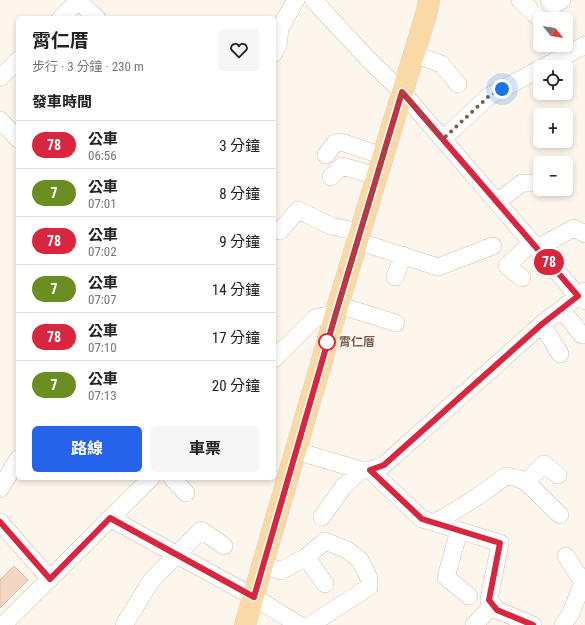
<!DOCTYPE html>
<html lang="zh-TW">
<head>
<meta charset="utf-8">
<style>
  body { margin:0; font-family:"Roboto Condensed","Noto Sans TC",sans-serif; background:#f6f6f6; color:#222; height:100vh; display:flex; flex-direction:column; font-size:15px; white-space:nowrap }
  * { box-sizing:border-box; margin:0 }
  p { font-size:13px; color:#767676 }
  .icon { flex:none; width:22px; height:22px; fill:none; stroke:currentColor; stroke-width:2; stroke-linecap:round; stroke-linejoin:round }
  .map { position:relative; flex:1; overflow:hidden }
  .drawer { position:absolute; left:16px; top:16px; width:260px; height:464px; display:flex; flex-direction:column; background:#fff; border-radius:6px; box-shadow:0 2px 6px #0003 }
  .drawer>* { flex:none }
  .badge { padding:0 8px; border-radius:13px; font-size:14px; line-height:26px }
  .needle { width:26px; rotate:120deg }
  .fabs { position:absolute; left:533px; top:12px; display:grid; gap:8px }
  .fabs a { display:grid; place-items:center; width:40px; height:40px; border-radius:6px; background:#fff; box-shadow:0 2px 6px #0003; font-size:20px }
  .you { position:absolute; width:20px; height:20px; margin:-10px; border:3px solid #fff; border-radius:50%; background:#1a73e8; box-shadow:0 0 0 6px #1a73e833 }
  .map>.badge { position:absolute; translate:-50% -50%; box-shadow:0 0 0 2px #fff }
  h2 { padding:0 16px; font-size:15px; line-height:36px }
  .round { display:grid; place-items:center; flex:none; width:42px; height:42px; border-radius:6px; background:#f6f6f6 }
  .head { display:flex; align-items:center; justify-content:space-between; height:68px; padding:0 16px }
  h1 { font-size:19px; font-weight:700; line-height:30px }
  .action { display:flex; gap:8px; margin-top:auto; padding:8px 16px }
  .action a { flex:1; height:46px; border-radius:6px; background:#2563eb; color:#fff; font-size:16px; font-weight:700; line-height:46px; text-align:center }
  .action a+a { background:#f6f6f6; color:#222 }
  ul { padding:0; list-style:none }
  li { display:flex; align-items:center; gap:12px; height:48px; padding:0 16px; border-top:1px solid #e0e0e0 }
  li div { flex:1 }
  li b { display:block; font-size:15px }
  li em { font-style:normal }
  li .badge { min-width:44px; font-weight:700; text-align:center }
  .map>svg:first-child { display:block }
  .building { fill:#f3d5c3; stroke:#e6bba3 }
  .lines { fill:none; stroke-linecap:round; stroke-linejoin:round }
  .minor-casing { stroke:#d1beb0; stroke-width:18 }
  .major-casing { stroke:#dad1cd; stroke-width:22 }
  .minor { stroke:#fff; stroke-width:17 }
  .major { stroke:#fbd9a5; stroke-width:21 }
  .line-casing { stroke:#fff; stroke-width:9 }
  .line { stroke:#d7263d; stroke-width:6 }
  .walk { stroke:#7a5c4d; stroke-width:4; stroke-dasharray:0 7.2 }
  .stop-dot { fill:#fff; stroke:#d7263d; stroke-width:2 }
  .labels { text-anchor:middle; stroke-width:3; stroke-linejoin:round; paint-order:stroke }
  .stop-label { font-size:12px; font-weight:bold; fill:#7a5c4d; stroke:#fffaf3; text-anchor:start }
</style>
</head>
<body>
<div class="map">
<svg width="585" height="625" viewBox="0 0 585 625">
  <rect width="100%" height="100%" fill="#fdf6ec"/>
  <!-- building -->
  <path class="building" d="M 14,566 L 28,580 L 0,608 L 0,580 Z"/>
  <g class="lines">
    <!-- minor casing -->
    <g class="minor-casing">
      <path id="minor" d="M 313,0 L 369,60 L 402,92 L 578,296 L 585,301
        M 520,0 L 537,16
        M 549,0 L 554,5 L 562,0
        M 78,1 L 97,18
        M 61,18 L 79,0
        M 274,53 L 278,46 L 280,28 L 296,0
        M 414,54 L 441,64 L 458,84
        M 544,67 L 585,45
        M 0,78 L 18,60
        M 0,120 L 18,139
        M 443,139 L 489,96 L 540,69
        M 326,155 L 335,143 L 341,142 L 383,156
        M 331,177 L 342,166 L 377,176
        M 497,202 L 522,183 L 538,183
        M 280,231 L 298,210 L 331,226 L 360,232
        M 357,241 L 438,267 L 493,246
        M 537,248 L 574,228 L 585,234
        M 395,277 L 403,255
        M 522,278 L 507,266 L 532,242
        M 338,305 L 396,323
        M 561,309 L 582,335
        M 542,324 L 560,354
        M 274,359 L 315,318 L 336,313
        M 296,451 L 361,470 L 370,470 L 384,465 L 542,324 L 585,291
        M 370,470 L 422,519 L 500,543 L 489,600 L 497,610 L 533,625
        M 172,478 L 186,493
        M 526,482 L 544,464 L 558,475
        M 0,489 L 18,459
        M 322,517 L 343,487 L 361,470
        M 110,518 L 254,597 L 299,625
        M 0,522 L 50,579
        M 435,523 L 477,497 L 506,476 L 517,478 L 526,482 L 560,515
        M 459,531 L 446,577 L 469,596
        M 306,557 L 325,541 L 347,550 L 360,560 L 369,578 L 369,587 L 310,625
        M 264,565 L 281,571 L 306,557 L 325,584
        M 3,625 L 151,478
        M 124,625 L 151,581 L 201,530 L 224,546
        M 474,625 L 493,605
        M 563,625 L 571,613 L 583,582 L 566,556"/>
    </g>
    <!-- major casing -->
    <g class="major-casing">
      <path id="major" d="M 245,625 L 338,305 L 427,11 L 429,0"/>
    </g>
    <!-- minor -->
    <use href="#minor" class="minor"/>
    <!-- major -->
    <use href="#major" class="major"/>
  </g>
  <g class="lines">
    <!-- line casing -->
    <g class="line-casing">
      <path id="line" d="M 0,522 L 50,579 L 110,518 L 254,597 L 336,313 L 402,92 L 578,296 L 542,324 L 384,465 L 370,470 L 422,519 L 500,543 L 489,600 L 497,610 L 533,625"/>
    </g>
    <!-- line -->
    <use href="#line" class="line"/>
    <!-- walk -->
    <path class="walk" d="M 327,342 L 327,344 L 402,92 L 443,139 L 489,96 L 502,89"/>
  </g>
  <!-- markers -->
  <circle class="stop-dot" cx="327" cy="342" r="8"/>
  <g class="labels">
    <!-- stop labels -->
    <g class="stop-label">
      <text x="339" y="346">霄仁厝</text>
    </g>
  </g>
</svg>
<div class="fabs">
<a><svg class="needle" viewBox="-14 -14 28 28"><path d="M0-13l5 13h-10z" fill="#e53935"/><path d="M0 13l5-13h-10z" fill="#767676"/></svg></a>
<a><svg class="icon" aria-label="locate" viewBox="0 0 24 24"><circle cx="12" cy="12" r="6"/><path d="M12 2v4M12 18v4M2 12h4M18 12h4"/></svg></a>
<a>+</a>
<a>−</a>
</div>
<div class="you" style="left:502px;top:89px"></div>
<b class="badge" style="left:549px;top:262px;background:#d7263d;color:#fff">78</b>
<section class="drawer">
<div class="head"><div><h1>霄仁厝</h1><p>步行 · 3 分鐘 · 230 m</p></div><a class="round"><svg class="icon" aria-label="heart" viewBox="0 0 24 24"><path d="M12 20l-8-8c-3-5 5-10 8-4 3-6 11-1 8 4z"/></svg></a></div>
<h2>發車時間</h2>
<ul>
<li><span class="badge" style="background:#d7263d;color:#fff">78</span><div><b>公車</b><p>06:56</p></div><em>3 分鐘</em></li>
<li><span class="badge" style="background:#6b8e23;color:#fff">7</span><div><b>公車</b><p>07:01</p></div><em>8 分鐘</em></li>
<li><span class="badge" style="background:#d7263d;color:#fff">78</span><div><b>公車</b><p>07:02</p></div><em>9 分鐘</em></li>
<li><span class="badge" style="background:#6b8e23;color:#fff">7</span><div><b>公車</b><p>07:07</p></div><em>14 分鐘</em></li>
<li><span class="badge" style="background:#d7263d;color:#fff">78</span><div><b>公車</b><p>07:10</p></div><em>17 分鐘</em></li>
<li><span class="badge" style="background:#6b8e23;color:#fff">7</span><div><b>公車</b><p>07:13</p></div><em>20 分鐘</em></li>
</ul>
<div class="action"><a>路線</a><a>車票</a></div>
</section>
</div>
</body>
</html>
